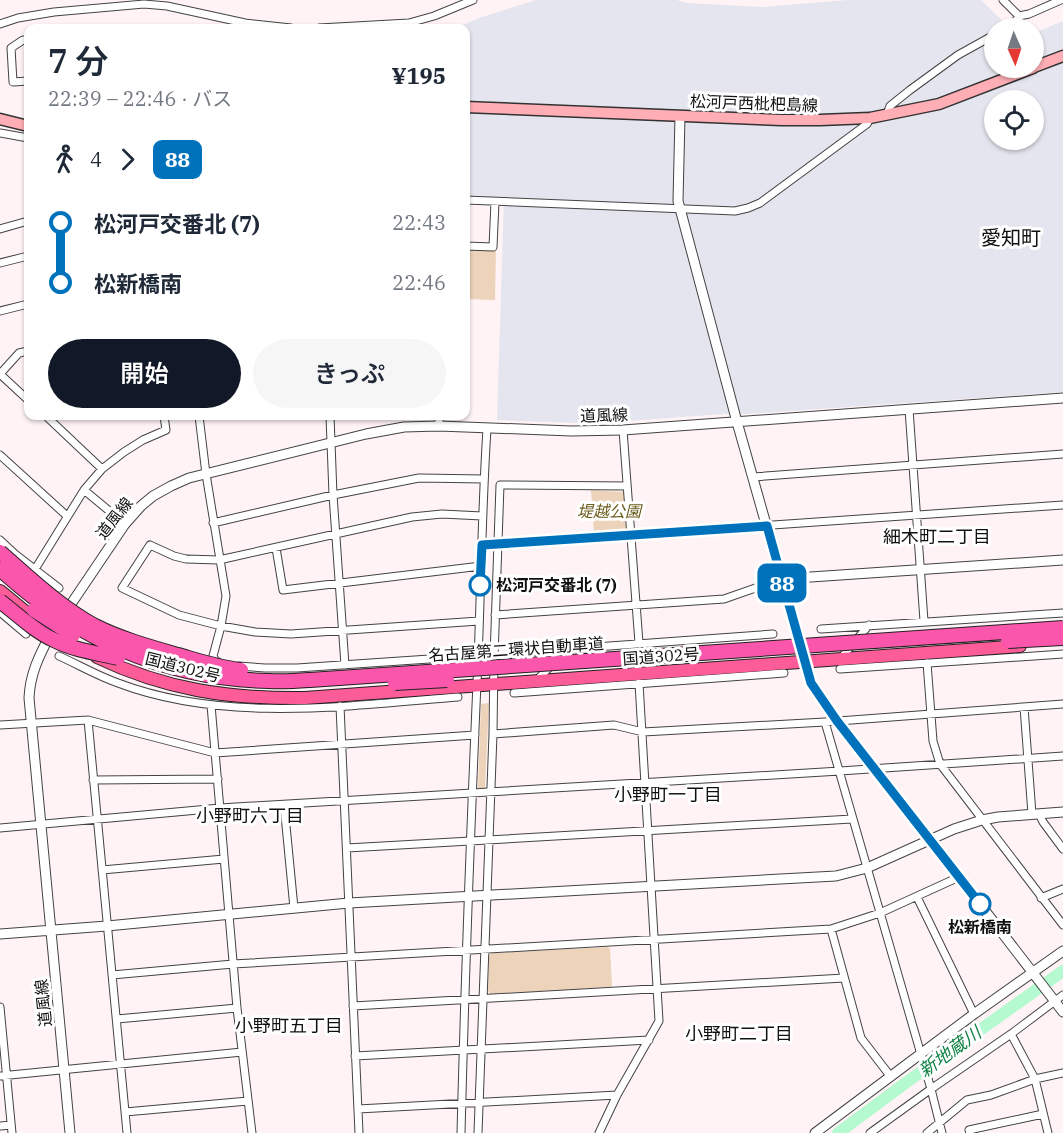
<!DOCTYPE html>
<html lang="ja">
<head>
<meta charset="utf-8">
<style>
  body { margin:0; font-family:"IBM Plex Serif","Noto Sans JP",serif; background:#f6f6f7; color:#1f2937; height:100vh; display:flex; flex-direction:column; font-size:22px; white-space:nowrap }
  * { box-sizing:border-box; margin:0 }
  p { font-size:20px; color:#747a83 }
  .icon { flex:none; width:33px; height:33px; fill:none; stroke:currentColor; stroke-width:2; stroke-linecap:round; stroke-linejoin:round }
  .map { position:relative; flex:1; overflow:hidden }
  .side { position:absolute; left:24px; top:24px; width:446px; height:396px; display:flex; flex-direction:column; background:#fff; border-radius:12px; box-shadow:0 2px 4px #0004 }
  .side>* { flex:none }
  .badge { padding:0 12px; border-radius:9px; font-size:21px; line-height:39px }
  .needle { width:39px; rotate:177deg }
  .fabs { position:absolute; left:984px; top:18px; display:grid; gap:12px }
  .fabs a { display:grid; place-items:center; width:60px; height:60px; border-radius:50%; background:#fff; box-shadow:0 2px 4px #0004; font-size:30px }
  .map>.badge { position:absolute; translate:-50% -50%; box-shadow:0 0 0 3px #fff }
  .legs { display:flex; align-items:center; gap:9px; height:66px; padding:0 24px; font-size:20px }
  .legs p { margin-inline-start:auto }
  .headline { display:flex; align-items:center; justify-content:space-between; height:102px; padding:0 24px }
  h1 { font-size:33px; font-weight:600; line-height:45px }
  .button { display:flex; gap:12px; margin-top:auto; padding:12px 24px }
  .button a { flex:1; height:69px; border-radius:36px; background:#111827; color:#fff; font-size:24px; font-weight:600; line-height:69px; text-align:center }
  .button a+a { background:#f6f6f7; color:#1f2937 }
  ul { padding:0 24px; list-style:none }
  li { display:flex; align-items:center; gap:21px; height:60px; font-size:22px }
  li i { display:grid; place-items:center; width:9px; height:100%; margin:0 8px; background:currentColor }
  li i::after { content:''; width:15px; height:15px; margin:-8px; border:4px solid; border-radius:50%; background:#fff }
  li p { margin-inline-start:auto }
  li:first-child i { background:linear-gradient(#0000 50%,currentColor 0) }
  li:last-child i { background:linear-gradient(currentColor 50%,#0000 0) }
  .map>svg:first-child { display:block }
  .industrial { fill:#e4e5ee; fill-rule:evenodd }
  .green { fill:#ecd3ba }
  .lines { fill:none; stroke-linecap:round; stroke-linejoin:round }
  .river { stroke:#b5f9d0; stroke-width:12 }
  .minor-casing { stroke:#434343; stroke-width:9 }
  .tertiary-casing { stroke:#434343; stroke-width:11 }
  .secondary-casing { stroke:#323232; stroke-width:13 }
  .trunk-casing { stroke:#212121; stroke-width:14 }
  .minor { stroke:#fff; stroke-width:7 }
  .tertiary { stroke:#fff; stroke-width:9 }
  .secondary { stroke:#ffaeb5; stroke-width:10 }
  .trunk { stroke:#fc5d99; stroke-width:12 }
  .motorway-bridge-casing { stroke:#212121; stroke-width:16; stroke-linecap:butt }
  .motorway-bridge { stroke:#fa56ac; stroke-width:14 }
  .line-1-casing { stroke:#fff; stroke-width:14 }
  .line-1 { stroke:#0072bc; stroke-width:9 }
  .stop-1-dot { fill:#fff; stroke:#0072bc; stroke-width:3 }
  .labels { text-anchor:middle; stroke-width:6; stroke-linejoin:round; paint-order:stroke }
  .street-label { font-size:16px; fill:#101010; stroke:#fff }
  .park-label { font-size:16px; font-style:italic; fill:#6c5d1c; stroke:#fff }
  .stop-label { font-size:16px; font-weight:bold; fill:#101010; stroke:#fff; text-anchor:start }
  .neighbourhood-label { font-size:18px; fill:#101010; stroke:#fff }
  .water-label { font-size:18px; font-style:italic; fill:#128346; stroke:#fff }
  .quarter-label { font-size:20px; fill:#101010; stroke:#fff }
</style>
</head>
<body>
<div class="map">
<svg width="1063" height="1133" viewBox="0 0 1063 1133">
  <rect width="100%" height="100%" fill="#fff3f5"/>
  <!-- industrial -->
  <path class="industrial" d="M 536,0 L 677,0 L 686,3 L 762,7 L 848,0 L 981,0 L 1010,28 L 994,28 L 994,68 L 1034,68 L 1034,33 L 1063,21 L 1063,392 L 747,414 L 725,414 L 614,422 L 576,423 L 497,420 L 504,198 L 465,196 L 465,28 L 456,28 L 479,18 ZM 994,100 L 1034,100 L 1034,140 L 994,140 Z"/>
  <!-- green -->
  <path class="green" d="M 465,249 L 496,250 L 495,300 L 465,299 Z
    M 591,490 L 624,492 L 626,531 L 594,533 Z
    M 489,703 L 485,788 L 478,788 L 481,704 Z
    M 608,947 L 610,949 L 612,985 L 611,987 L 490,994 L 488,991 L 489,956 L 491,953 Z"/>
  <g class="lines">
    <!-- river -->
    <path class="river" d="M 838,1133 L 911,1079 L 1063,971"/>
    <!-- minor casing -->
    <g class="minor-casing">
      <path id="minor" d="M 1003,0 L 1019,16 L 1029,14 L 1061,0
        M 0,24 L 18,18 L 54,12 L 144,4 L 167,6 L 245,23 L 291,28
        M 319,28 L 409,23 L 434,16 L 473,0
        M 1006,28 L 1012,26 L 1019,16
        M 28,40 L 23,40 L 11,48 L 13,82 L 28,81
        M 887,114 L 890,106 L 910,90 L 958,55 L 994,35
        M 0,133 L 28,138
        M 465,200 L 735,211 L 748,208 L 760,203 L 867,124 L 870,118
        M 0,229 L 28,221
        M 465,246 L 493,247 L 495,202
        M 0,263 L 28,256
        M 0,311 L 28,304
        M 0,374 L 28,400
        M 0,374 L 19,353 L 28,351
        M 909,409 L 924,621
        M 46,416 L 102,469
        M 199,416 L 206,474 L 226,596 L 221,626 L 213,656 L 215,660 L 221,664
        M 330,416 L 333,495 L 345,665
        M 439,426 L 439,416
        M 623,430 L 639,643
        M 0,455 L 67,516
        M 753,477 L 1063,454
        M 84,490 L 125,524
        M 213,523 L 333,495 L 419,478 L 484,479
        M 0,540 L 15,554 L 59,588
        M 482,545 L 1063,505
        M 276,548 L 283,590 L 481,566
        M 37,566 L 84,490 L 102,469 L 124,452 L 143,440 L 166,430 L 164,416
        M 0,612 L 26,634
        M 495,615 L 724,599 L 781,579
        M 479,621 L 291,634 L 255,632 L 221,626 L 179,615 L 122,588 L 150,545 L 174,556 L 186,559 L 219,560 L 412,517 L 442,514 L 482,516
        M 821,629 L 1063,613
        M 513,653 L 773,634
        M 59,656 C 79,665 98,676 118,683 C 223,723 348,706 458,697
        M 841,658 L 869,625
        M 927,663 L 933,741 L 940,764 L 1063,925
        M 238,666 L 265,668 L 297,668 L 459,657
        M 840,669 L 1063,654
        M 536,681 L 568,648
        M 514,693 L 784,673
        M 211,705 L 237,1008 L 252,1133
        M 340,706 L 359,1133
        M 1024,707 L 1032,814
        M 88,720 L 127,1133
        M 825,722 L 931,1089 L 942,1133
        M 0,725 L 88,720 L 215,753 L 475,735
        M 493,734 L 614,725 L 643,732 L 825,722 L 1063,704
        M 93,780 L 218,779
        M 284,805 L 294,908
        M 1039,814 L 1043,822 L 1063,849
        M 0,828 L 220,808 L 840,771 L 1063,756
        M 347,848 L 852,819
        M 102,870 L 224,859
        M 917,897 L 974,1014
        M 1041,898 L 1063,889
        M 831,929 L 861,1038 L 891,1077
        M 112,975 L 233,964 L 831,929 L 880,913 L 959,877
        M 353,1006 L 844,978
        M 0,1007 L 12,1133
        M 117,1019 L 237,1008
        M 1011,1034 L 1035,1079 L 1048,1133
        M 355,1056 L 649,1040
        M 0,1076 L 242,1052
        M 358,1109 L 617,1095
        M 125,1112 L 248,1101
        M 0,1126 L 11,1125
        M 461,1133 C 465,975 471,818 478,660 C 481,583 482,506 487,429
        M 478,1133 L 493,734 L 494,657 L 500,485 L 627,486
        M 599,1133 L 617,1095 L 659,1021 L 639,683
        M 870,1133 L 931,1089 L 1011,1034 L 1063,995
        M 927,1133 L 967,1100 L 991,1095 L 1035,1079 L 1063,1073
        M 970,1133 L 969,1130 L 1043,1114"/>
    </g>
    <!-- tertiary casing -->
    <g class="tertiary-casing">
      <path id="tertiary" d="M 680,116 L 678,201 L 737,422 L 811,683 L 837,721 L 876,769 L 1063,1012
        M 781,579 L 1063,560
        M 65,613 L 125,524 L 141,506 L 153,496 L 171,486 L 189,478 L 366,434 L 404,427 L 439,426 L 571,431 L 623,430 L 1063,398
        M 50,635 C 39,656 30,674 29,698 L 70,1133
        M 0,934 L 107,926 L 349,903 L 836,876 L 867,868 L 954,829 L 982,820 L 998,817 L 1063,812
        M 815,1133 L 974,1014 L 1063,951"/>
    </g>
    <!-- secondary casing -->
    <g class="secondary-casing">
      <path id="secondary" d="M 1034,67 L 1063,56
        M 465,107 L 782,120 L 820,120 L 870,118 L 939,104 L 1033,68
        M 0,119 L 28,126"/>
    </g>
    <!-- trunk casing -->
    <g class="trunk-casing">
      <path id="trunk" d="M 0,591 L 34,619 L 66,640
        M 97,657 C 166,690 229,699 305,698 L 1020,646"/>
    </g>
    <!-- minor -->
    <use href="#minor" class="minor"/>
    <!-- tertiary -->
    <use href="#tertiary" class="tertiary"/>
    <!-- secondary -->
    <use href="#secondary" class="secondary"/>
    <!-- trunk -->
    <use href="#trunk" class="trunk"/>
    <!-- motorway-bridge casing -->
    <g class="motorway-bridge-casing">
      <path id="motorway-bridge" d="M 0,552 C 30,578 60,607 95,626 C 121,639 150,647 178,655 C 199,661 220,668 241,670
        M 0,569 C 76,639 165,679 269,681 C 283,682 296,681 310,680 L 1063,628
        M 0,601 C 17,614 34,631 54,640 C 73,650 97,653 118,658
        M 34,610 L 73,635
        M 1008,641 L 1063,638
        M 395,683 L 447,680"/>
    </g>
    <!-- motorway-bridge -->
    <use href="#motorway-bridge" class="motorway-bridge"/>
  </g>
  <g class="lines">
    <!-- line-1 casing -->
    <g class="line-1-casing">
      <path id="line-1" d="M 480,585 L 482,545 L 767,526 L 811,683 L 837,721 L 980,904"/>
    </g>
    <!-- line-1 -->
    <use href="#line-1" class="line-1"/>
  </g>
  <!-- markers -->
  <g class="stop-1-dot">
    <circle cx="480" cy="585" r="10"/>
    <circle cx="980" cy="904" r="10"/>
  </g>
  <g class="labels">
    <!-- street labels -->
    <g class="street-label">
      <text transform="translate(754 103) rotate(2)" y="6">松河戸西枇杷島線</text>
      <text transform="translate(604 415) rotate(-2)" y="6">道風線</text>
      <text transform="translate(114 518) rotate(-52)" y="6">道風線</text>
      <text transform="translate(516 649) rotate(-4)" y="6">名古屋第二環状自動車道</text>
      <text transform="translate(661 656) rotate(-4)" y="6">国道302号</text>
      <text transform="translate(183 667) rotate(14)" y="6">国道302号</text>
      <text transform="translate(43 1003) rotate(-96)" y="6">道風線</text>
    </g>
    <!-- park labels -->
    <g class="park-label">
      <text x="609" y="517">堤越公園</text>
    </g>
    <!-- stop labels -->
    <g class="stop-label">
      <text x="496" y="591">松河戸交番北 (7)</text>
      <text x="980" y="933" text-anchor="middle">松新橋南</text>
    </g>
    <!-- neighbourhood labels -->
    <g class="neighbourhood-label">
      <text x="937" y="543">細木町二丁目</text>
      <text x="668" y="801">小野町一丁目</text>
      <text x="250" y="822">小野町六丁目</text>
      <text x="289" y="1032">小野町五丁目</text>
      <text x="739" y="1040">小野町二丁目</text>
    </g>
    <!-- water labels -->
    <g class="water-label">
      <text transform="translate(950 1052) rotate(-36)" y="6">新地蔵川</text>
    </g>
    <!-- quarter labels -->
    <g class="quarter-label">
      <text x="1011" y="245">愛知町</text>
    </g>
  </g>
</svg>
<div class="fabs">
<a><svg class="needle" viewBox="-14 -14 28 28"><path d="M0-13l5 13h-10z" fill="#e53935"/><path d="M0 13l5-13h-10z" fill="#747a83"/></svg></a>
<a><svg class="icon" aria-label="locate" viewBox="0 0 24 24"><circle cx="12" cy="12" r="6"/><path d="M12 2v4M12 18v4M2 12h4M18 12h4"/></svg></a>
</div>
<b class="badge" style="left:782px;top:583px;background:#0072bc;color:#fff">88</b>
<section class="side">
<div class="headline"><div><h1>7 分</h1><p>22:39 – 22:46 · バス</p></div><b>¥195</b></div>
<div class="legs"><svg class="icon" aria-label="walk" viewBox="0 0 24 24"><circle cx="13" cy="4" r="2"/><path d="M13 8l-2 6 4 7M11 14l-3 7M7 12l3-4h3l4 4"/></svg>4<svg class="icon" aria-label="forward" viewBox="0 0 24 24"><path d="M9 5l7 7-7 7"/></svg><b class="badge" style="background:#0072bc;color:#fff">88</b></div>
<ul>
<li><i style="color:#0072bc"></i><b>松河戸交番北 (7)</b><p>22:43</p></li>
<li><i style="color:#0072bc"></i><b>松新橋南</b><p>22:46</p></li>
</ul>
<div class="button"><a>開始</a><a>きっぷ</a></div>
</section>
</div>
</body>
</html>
